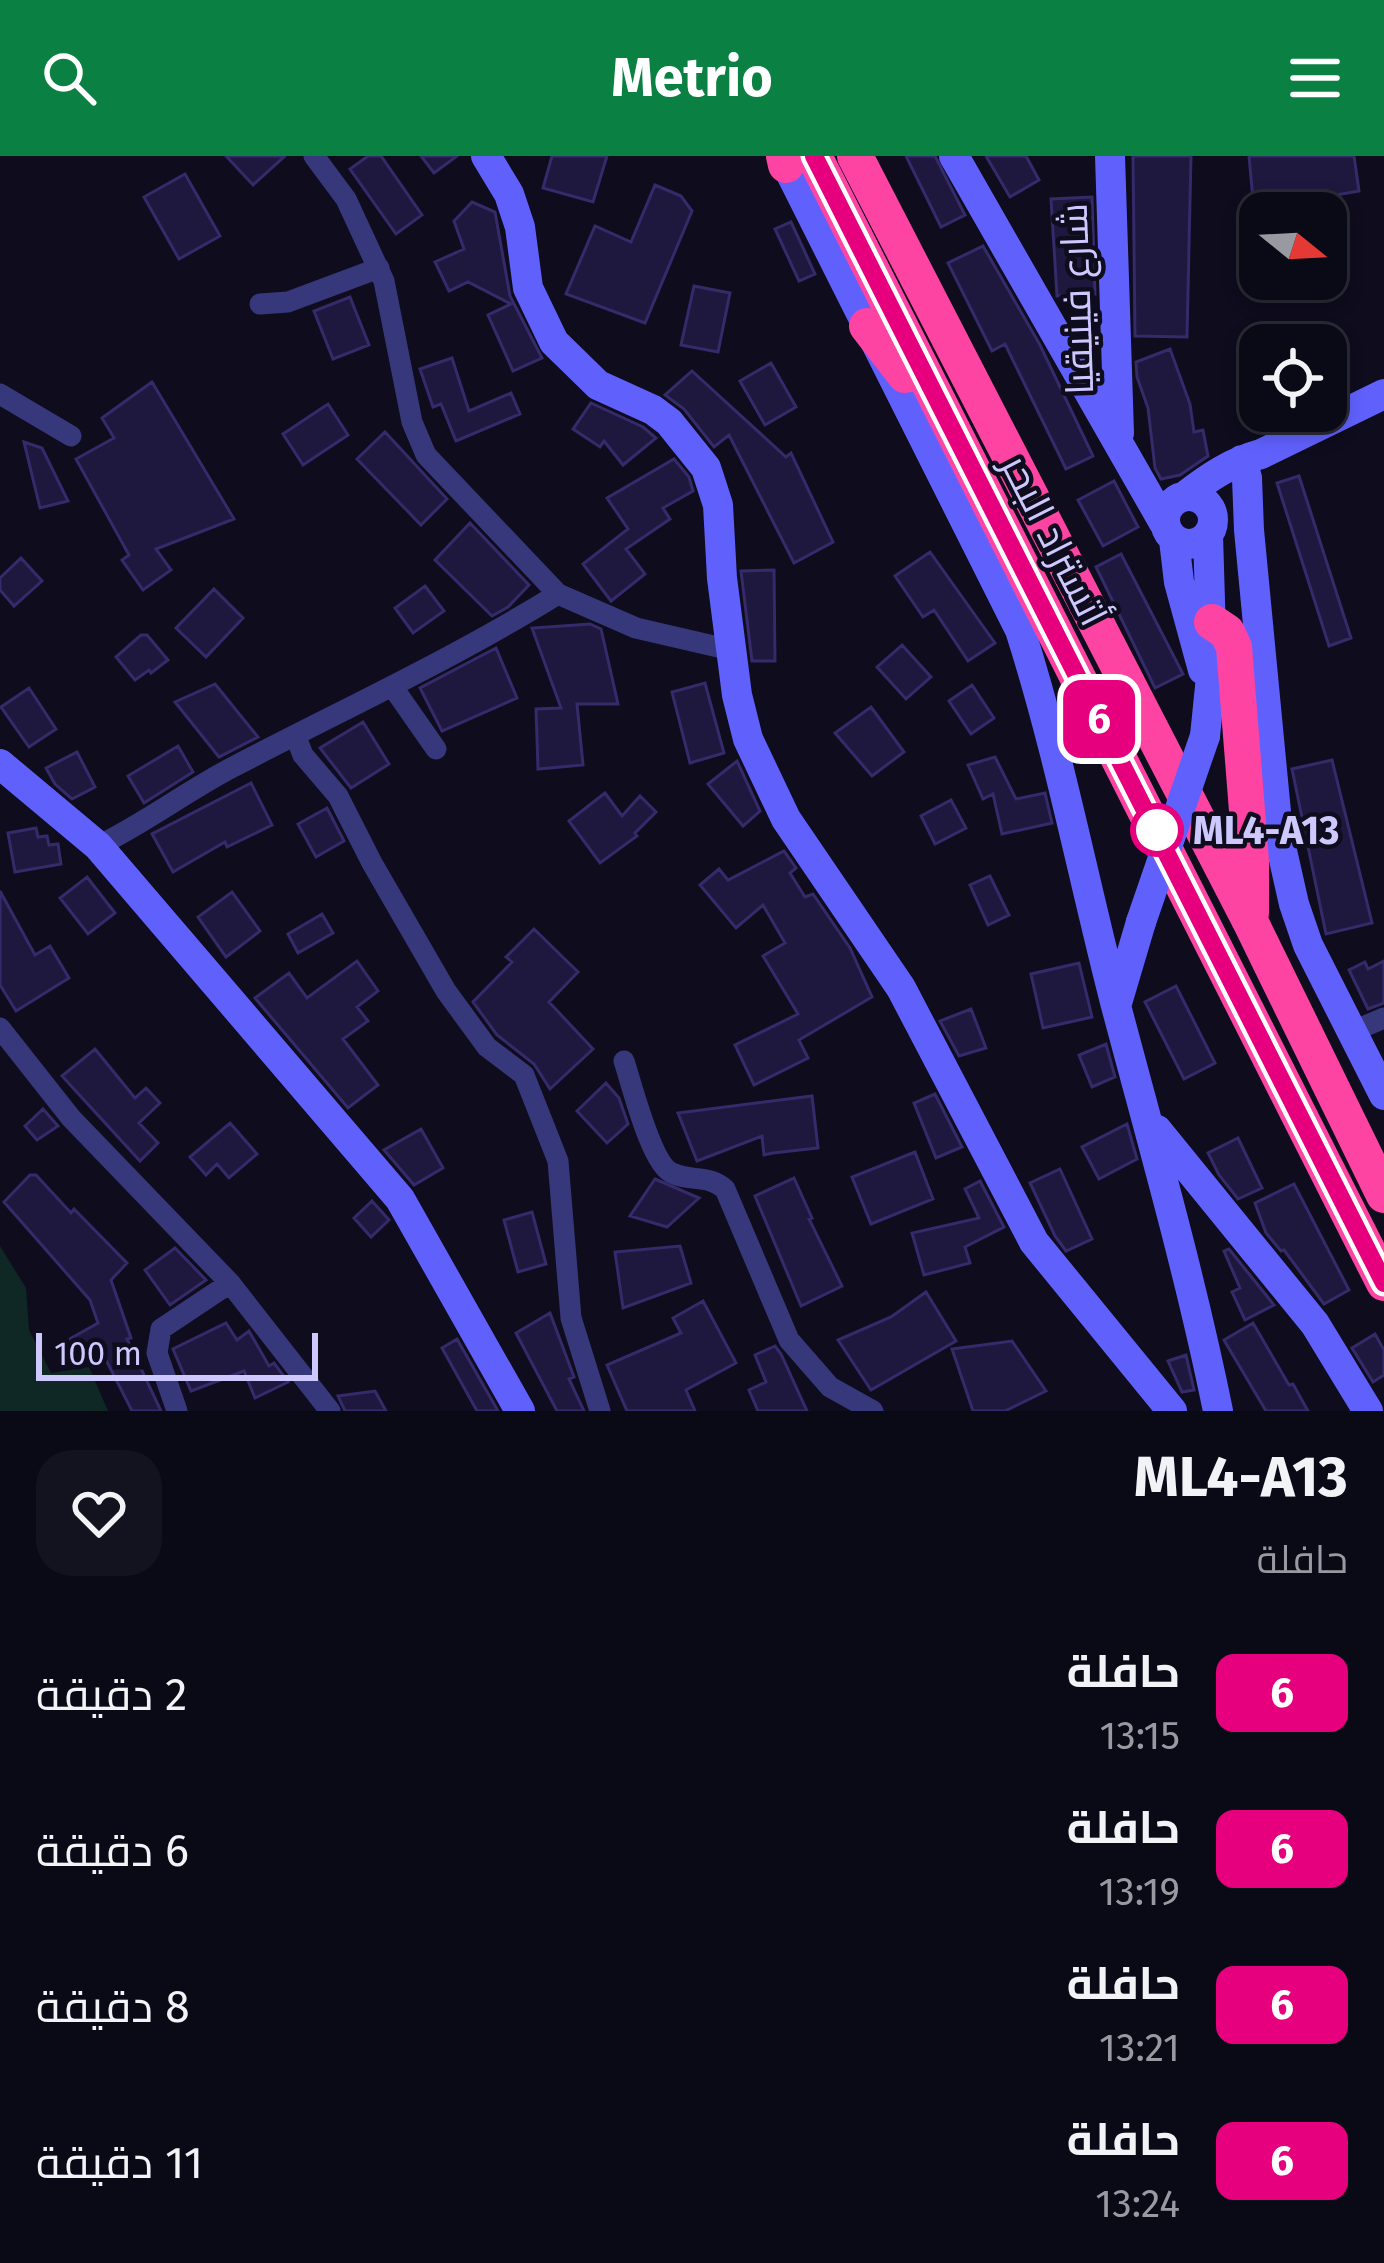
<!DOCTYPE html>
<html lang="ar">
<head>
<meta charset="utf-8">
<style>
  body { margin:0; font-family:"Fira Sans",Cairo,sans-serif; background:#13121f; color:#f1f3f6; direction:rtl; height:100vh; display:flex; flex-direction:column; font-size:45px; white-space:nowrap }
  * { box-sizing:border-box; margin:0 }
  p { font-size:39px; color:#999aa1 }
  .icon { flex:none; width:66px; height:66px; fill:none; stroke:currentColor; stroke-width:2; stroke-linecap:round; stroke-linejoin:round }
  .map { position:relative; height:1255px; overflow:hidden; direction:ltr }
  .sheet { display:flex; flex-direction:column; background:#0a0916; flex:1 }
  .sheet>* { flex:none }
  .badge { padding:0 24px; border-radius:18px; font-size:42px; line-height:78px }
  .needle { width:78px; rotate:108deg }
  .tools { position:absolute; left:1239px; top:36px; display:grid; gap:24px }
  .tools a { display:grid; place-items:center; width:108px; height:108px; border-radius:24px; background:#0a0916; box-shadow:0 6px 18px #0003,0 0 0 3px #2a2a35; font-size:60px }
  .scale { position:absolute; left:36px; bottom:30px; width:282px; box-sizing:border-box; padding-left:12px; border:6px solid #cdc8fe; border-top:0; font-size:33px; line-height:42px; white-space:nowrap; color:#cdc8fe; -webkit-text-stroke:9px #0e0c1d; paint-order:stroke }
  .map>.badge { position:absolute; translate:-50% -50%; box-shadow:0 0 0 6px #fff }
  .round { display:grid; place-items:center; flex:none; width:126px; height:126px; border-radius:36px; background:#13121f }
  .overview { display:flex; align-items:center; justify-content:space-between; height:204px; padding:0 36px }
  h1 { font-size:57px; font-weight:700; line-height:90px }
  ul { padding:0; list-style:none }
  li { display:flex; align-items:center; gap:36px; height:156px; padding:0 36px }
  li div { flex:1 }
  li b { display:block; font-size:45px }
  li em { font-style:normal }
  li .badge { min-width:132px; font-weight:700; text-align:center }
  header { display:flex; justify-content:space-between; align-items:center; height:156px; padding:0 36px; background:#0b8043; color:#fff; font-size:54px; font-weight:700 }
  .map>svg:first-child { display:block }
  .green { fill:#0f2725 }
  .building { fill:#1e183e; stroke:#352a6a; stroke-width:3 }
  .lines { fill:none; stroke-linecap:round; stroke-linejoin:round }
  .street { stroke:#37377c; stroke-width:21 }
  .secondary { stroke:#6061fd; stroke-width:30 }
  .highway { stroke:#fd44a3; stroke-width:36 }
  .secondary-bridge { stroke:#6061fd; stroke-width:30 }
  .line-casing { stroke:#fff; stroke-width:27 }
  .line { stroke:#e6007e; stroke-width:18 }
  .stop-dot { fill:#fff; stroke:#e6007e; stroke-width:6 }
  .labels { text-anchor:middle; stroke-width:9; stroke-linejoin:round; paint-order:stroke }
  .street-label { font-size:39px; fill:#cdc8fe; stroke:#0e0c1d }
  .stop-label { font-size:39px; font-weight:bold; fill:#cdc8fe; stroke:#0e0c1d; text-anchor:start }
</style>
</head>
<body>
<header><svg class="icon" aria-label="menu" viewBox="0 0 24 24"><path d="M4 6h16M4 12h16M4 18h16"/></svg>Metrio<svg class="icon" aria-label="search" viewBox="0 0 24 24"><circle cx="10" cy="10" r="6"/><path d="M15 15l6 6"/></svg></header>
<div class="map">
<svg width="1384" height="1255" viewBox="0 0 1384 1255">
  <rect width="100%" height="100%" fill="#0e0c1d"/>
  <!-- green -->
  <path class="green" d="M 0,1090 L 26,1132 L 29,1174 L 51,1217 L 89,1211 L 108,1255 L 0,1255 Z"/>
  <!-- building -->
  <path class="building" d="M 226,0 L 285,0 L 253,29 Z
    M 368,0 L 381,0 L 422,59 L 396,78 L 350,13 Z
    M 421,0 L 457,0 L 434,17 Z
    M 552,0 L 607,0 L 593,46 L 543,32 Z
    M 906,0 L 935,0 L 965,59 L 941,71 Z
    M 986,0 L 1026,0 L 1039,24 L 1010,41 Z
    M 1133,0 L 1191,0 L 1187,181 L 1135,180 Z
    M 1249,0 L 1354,0 L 1359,35 L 1325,41 L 1326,50 L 1254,55 Z
    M 185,18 L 220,80 L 179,103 L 144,41 Z
    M 655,29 L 681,40 L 692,55 L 645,167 L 566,138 L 595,70 L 631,86 Z
    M 1092,41 L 1095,138 L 1057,140 L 1051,43 Z
    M 472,46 L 495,56 L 510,140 L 542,202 L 513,215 L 488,159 L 511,148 L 468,126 L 449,135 L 435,106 L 464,93 L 454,65 Z
    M 791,66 L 815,118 L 799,125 L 775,73 Z
    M 983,90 L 1040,189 L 1093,300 L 1066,313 L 1005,188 L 992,195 L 948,107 Z
    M 694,130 L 730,137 L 718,196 L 681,189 Z
    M 350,141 L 369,189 L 333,203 L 314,155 Z
    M 1170,193 L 1190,248 L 1194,276 L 1203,274 L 1208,300 L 1180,319 L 1161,323 L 1155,312 L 1148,252 L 1137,221 L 1136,206 Z
    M 452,202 L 469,255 L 511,237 L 520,258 L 456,285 L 441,248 L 433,251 L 420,213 Z
    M 771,207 L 796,251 L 765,269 L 740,225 Z
    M 692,215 L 786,301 L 791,297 L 833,386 L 794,407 L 729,279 L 714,291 L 684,253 L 665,239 Z
    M 152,226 L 234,363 L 156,393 L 171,414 L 143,434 L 122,404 L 129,399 L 76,303 L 114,282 L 102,262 Z
    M 591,247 L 643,271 L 656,282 L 623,309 L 604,285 L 600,291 L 573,273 Z
    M 328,248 L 348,279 L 303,309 L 283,278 Z
    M 385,276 L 447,343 L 421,369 L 357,303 Z
    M 24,286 L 42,292 L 68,345 L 40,352 Z
    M 674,303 L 689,321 L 693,335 L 663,352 L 670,363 L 626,393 L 645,418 L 611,445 L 583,408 L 628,373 L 607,342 Z
    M 1299,320 L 1351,482 L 1329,490 L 1277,327 Z
    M 1114,325 L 1138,371 L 1103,390 L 1078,344 Z
    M 470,367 L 529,429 L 508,451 L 492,460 L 435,404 Z
    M 930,396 L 995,487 L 968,505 L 934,454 L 923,461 L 895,420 Z
    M 1121,398 L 1183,518 L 1155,532 L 1096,411 Z
    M 21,402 L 42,425 L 14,450 L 0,434 L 0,422 Z
    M 774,414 L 775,505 L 752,505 L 741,415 Z
    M 425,430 L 444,455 L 413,477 L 395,452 Z
    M 214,433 L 243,462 L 206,501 L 176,472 Z
    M 590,468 L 601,473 L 618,548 L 577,548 L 583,609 L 538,613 L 536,553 L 561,552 L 532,472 Z
    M 141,479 L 147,479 L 168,504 L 151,517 L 149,514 L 135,524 L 116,501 Z
    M 902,489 L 931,521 L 906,543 L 877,511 Z
    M 496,492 L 517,542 L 442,575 L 420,532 Z
    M 705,527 L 724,597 L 690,607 L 672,536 Z
    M 215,528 L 258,581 L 219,601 L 175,546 Z
    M 972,529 L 994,562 L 971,578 L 949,545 Z
    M 29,532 L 56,573 L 29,591 L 1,551 Z
    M 871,551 L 904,596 L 872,620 L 835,577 Z
    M 363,566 L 389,608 L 351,632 L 320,592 Z
    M 178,590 L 193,616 L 144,647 L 128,620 Z
    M 77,596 L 95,631 L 72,643 L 55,628 L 46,612 Z
    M 995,601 L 1016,643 L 1045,637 L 1052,667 L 1002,678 L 993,638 L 983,643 L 968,609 Z
    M 1332,604 L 1372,767 L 1326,778 L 1292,613 Z
    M 737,605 L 760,655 L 743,670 L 708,628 Z
    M 251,627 L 272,669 L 227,691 L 225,686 L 173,716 L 152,678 Z
    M 605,637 L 622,660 L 640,640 L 656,656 L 635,677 L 637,680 L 600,707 L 569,665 Z
    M 951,644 L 966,672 L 935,688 L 921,660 Z
    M 327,652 L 344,685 L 316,701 L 298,668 Z
    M 36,672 L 38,681 L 47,680 L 49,689 L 58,688 L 61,708 L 15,716 L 8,677 Z
    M 784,695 L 796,712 L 790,717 L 805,741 L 813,738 L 850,792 L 872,841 L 799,884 L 808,902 L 754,929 L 735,889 L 798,858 L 763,800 L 785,787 L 763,749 L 736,772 L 700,729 L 719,713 L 728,724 Z
    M 990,720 L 1009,759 L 988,769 L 970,729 Z
    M 87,721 L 115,757 L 88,778 L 60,742 Z
    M 0,735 L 35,799 L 50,790 L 69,822 L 16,855 L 0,829 Z
    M 232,736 L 260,775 L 226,801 L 198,761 Z
    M 322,758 L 333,777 L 298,797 L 288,778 Z
    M 534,773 L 578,816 L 549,846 L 593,893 L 550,933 L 534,908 L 497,879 L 473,846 L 512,806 L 506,801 Z
    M 357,805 L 378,835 L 357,851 L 368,865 L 343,883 L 378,929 L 348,952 L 255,842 L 289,817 L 307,842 Z
    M 1384,805 L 1384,847 L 1368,853 L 1349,814 L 1365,806 L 1368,813 Z
    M 1079,807 L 1092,861 L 1043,872 L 1031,818 Z
    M 1176,830 L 1215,907 L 1184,923 L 1145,846 Z
    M 971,853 L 986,892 L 959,900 L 940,865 Z
    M 1106,888 L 1115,921 L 1092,931 L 1079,899 Z
    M 95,893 L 135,942 L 146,932 L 160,947 L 139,967 L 158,987 L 140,1005 L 62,920 Z
    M 606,927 L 619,942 L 628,968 L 607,987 L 577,955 Z
    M 935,938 L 962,991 L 936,1002 L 914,947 Z
    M 812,940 L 818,992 L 773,997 L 764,999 L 762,980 L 697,1005 L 678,957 Z
    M 43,953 L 58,970 L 37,984 L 25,970 Z
    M 230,967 L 257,998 L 229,1022 L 217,1008 L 206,1019 L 190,1001 Z
    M 1127,968 L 1137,1003 L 1099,1023 L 1082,991 Z
    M 421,973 L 443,1012 L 414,1029 L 384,994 Z
    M 1238,982 L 1262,1032 L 1238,1043 L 1219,1019 L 1208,997 Z
    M 915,996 L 933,1043 L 871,1068 L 852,1021 Z
    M 1060,1013 L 1092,1083 L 1066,1095 L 1055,1080 L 1030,1027 Z
    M 30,1019 L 36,1019 L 71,1057 L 74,1053 L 127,1107 L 111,1124 L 131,1182 L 127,1183 L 161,1255 L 132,1255 L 99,1190 L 66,1208 L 57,1190 L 98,1167 L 90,1144 L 4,1046 Z
    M 794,1022 L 812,1062 L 809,1063 L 842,1130 L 801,1150 L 755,1040 Z
    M 655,1023 L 699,1042 L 667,1071 L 630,1060 Z
    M 980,1025 L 1004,1071 L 965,1091 L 970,1107 L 924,1119 L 912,1077 L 979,1062 L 965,1033 Z
    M 1294,1028 L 1349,1134 L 1324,1148 L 1284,1094 L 1281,1095 L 1266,1077 L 1255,1047 Z
    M 372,1045 L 389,1064 L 371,1081 L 354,1062 Z
    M 532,1056 L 546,1108 L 518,1116 L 504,1064 Z
    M 680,1090 L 691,1127 L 623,1152 L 615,1096 Z
    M 175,1092 L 206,1124 L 170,1149 L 145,1114 Z
    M 1229,1093 L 1274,1149 L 1245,1164 L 1232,1136 L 1240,1132 L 1224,1095 Z
    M 926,1136 L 956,1185 L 871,1234 L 838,1184 L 891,1161 Z
    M 703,1145 L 736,1207 L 686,1234 L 695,1255 L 627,1255 L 607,1209 L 681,1177 L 673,1162 Z
    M 550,1157 L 574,1221 L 569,1223 L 584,1255 L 557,1255 L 516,1177 Z
    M 226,1167 L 237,1184 L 249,1175 L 269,1210 L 274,1207 L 288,1226 L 255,1242 L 244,1215 L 191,1235 L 173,1193 Z
    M 1253,1167 L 1289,1229 L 1293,1228 L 1308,1255 L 1266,1255 L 1224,1184 Z
    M 1375,1178 L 1384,1194 L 1384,1219 L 1373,1226 L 1352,1192 Z
    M 457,1183 L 498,1255 L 477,1255 L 442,1192 Z
    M 1012,1185 L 1046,1235 L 1005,1255 L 973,1255 L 952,1193 Z
    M 775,1190 L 781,1198 L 807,1255 L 758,1255 L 749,1234 L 766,1226 L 755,1199 Z
    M 1186,1199 L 1194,1234 L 1182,1236 L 1168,1205 Z
    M 375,1235 L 386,1255 L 345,1255 L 338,1240 Z"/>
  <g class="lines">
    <!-- street -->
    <path class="street" d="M 314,0 L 346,43 L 384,125 L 412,266 L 426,299 L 558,438 L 636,472 L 731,494
      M 260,148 L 288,146 L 379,112
      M 0,238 L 71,280
      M 392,530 L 436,593
      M 295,579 L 303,599 L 338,640 L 372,707 L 446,835 L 487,891 L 524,919 L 558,1005 L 571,1162 L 600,1255
      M 98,690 C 145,667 187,635 233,611 C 342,554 453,503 558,438
      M 0,872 L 71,962 L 230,1127 L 330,1255
      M 1351,876 L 1384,862
      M 624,905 C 632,929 651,1008 672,1017 C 690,1026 708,1018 725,1033 L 789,1184 L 830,1231 L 873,1255
      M 177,1255 L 157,1197 L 161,1173 L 230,1127"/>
    <!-- secondary -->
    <path class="secondary" d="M 486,0 L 509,38 L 520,71 L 528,132 L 554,186 L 598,229 L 653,254 L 669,266 L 706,312 L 718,349 L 722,422 L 737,539 L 748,583 L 786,663 L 901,832 L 1034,1086 L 1172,1255
      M 782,0 L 1020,474 C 1059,596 1083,722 1115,846 C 1151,982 1190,1117 1218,1255
      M 954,0 L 1164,367
      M 1110,0 L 1119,277
      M 1242,304 L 1247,322 L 1249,374 L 1278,677 L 1294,748 L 1308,789 L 1384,939
      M1165 364a24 24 0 1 1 48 0a24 24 0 1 1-48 0Z
      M 1185,340 C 1209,321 1232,306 1261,298 L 1384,238
      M 1174,384 L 1179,426 L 1203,514
      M 1205,580 L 1212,511 L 1208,379
      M 0,608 L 98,690 L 400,1043 L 520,1255
      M 1117,847 L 1141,766
      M 1157,974 L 1315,1168 L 1368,1255"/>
    <!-- highway -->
    <path class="highway" d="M 784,0 L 786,9
      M 814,0 L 1384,1127
      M 855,0 L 1251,767 L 1384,1039
      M 867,170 L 905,219
      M 1212,466 L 1227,476 L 1234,491 L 1251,705 L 1251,757"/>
    <!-- secondary-bridge -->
    <path class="secondary-bridge" d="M 1141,766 L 1205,580"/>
  </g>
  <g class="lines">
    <!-- line casing -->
    <g class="line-casing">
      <path id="line" d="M 814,0 L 1384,1127"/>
    </g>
    <!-- line -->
    <use href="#line" class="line"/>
  </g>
  <!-- markers -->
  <circle class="stop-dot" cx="1157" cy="674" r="24"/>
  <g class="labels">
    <!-- street labels -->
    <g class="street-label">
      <text transform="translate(1076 143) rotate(-92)" y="14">شارع فينيقيا</text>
      <text transform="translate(1055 384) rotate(63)" y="14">أتستراد البحر</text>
    </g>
    <!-- stop labels -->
    <g class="stop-label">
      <text x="1193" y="688">ML4-A13</text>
    </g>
  </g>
</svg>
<div class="tools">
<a><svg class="needle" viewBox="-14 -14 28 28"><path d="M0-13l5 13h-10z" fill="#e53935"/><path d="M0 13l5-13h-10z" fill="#999aa1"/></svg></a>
<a><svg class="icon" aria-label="locate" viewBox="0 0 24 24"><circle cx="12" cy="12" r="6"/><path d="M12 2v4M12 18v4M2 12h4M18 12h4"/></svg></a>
</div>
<div class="scale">100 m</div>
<b class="badge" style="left:1099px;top:563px;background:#e6007e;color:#fff">6</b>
</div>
<section class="sheet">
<div class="overview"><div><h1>ML4-A13</h1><p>حافلة</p></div><a class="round"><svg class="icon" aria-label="heart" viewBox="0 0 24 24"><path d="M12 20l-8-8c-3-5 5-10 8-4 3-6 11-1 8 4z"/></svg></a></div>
<ul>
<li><span class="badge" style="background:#e6007e;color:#fff">6</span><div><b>حافلة</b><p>13:15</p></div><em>2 دقيقة</em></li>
<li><span class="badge" style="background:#e6007e;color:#fff">6</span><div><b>حافلة</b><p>13:19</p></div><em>6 دقيقة</em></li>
<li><span class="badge" style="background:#e6007e;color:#fff">6</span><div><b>حافلة</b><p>13:21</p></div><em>8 دقيقة</em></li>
<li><span class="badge" style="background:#e6007e;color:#fff">6</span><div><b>حافلة</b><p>13:24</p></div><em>11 دقيقة</em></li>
</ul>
</section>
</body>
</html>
